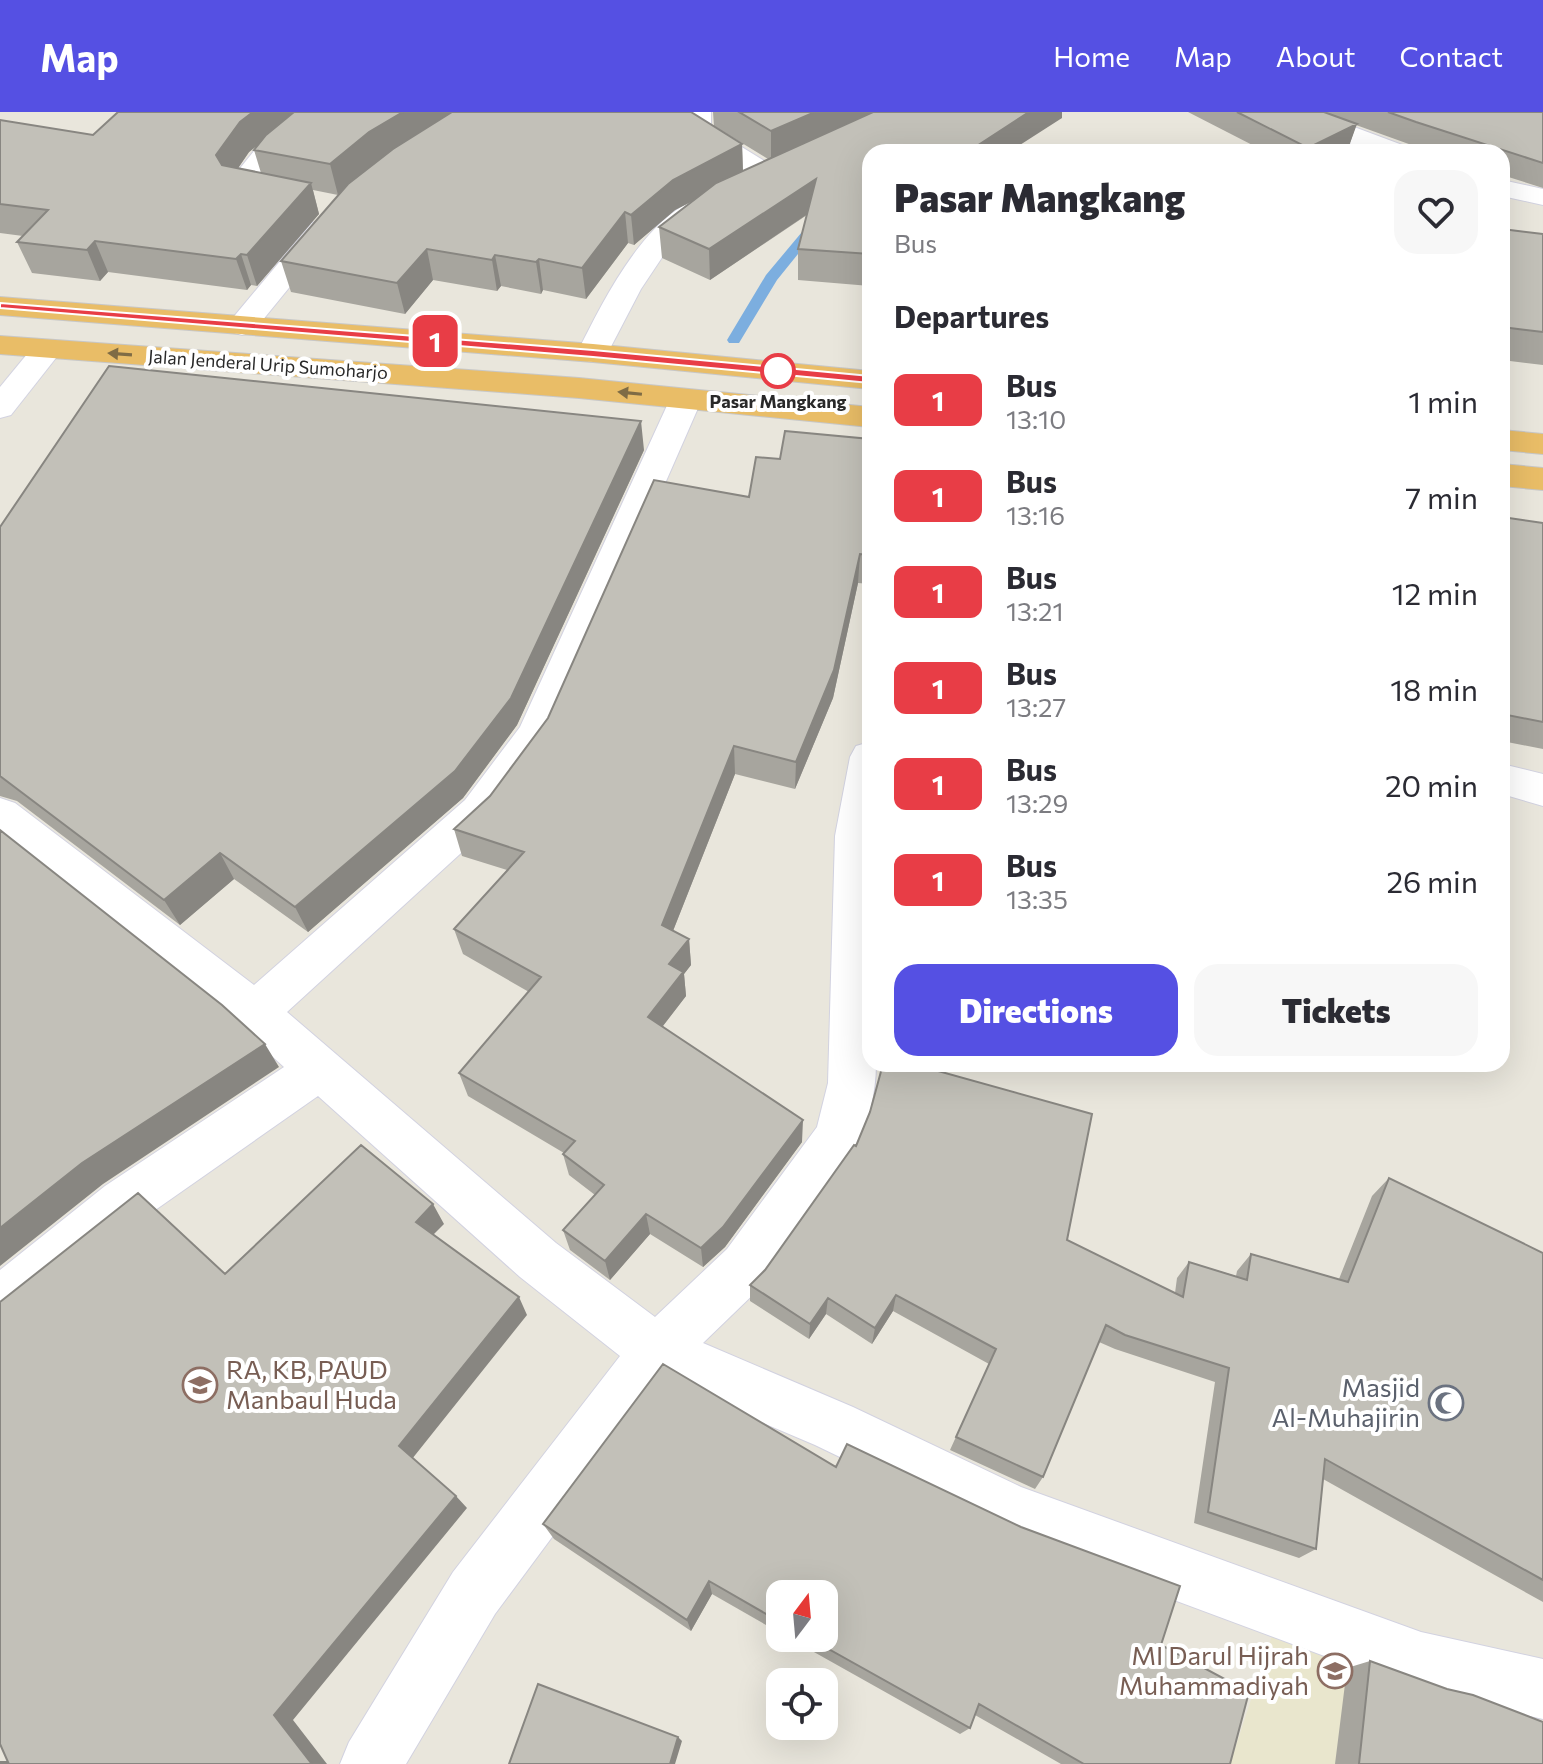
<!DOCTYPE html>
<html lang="en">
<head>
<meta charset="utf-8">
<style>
  body { margin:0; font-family:Commissioner,sans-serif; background:#f7f7f7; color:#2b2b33; height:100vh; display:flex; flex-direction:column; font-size:30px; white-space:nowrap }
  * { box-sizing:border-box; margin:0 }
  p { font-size:26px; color:#7c7c81 }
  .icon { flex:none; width:44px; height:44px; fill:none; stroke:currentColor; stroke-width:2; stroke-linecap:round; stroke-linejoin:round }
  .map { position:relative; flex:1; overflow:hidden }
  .details { position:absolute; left:862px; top:32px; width:648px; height:928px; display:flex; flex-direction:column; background:#fff; border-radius:24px; box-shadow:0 8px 32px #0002 }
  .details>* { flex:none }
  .badge { padding:0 16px; border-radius:12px; font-size:28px; line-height:52px }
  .needle { width:52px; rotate:16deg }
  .buttons { position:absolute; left:766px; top:1468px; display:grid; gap:16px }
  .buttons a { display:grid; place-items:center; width:72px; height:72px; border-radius:16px; background:#fff; box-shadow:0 8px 32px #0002; font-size:40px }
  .map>.badge { position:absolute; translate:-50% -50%; box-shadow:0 0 0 4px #fff }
  h2 { padding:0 32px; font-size:30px; line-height:72px }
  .round { display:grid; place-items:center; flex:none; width:84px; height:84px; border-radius:24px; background:#f7f7f7 }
  .head { display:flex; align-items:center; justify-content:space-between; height:136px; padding:0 32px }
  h1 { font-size:38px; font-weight:800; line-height:60px }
  .button { display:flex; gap:16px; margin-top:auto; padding:16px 32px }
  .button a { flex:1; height:92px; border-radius:24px; background:#5550e3; color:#fff; font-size:32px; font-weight:800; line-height:92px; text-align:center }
  .button a+a { background:#f7f7f7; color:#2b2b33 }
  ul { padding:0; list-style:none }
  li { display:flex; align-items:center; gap:24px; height:96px; padding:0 32px }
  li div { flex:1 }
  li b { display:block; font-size:30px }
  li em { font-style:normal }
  li .badge { min-width:88px; font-weight:700; text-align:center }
  header { display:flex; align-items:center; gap:48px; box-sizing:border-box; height:112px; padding:0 40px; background:#5550e3; color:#fff }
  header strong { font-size:38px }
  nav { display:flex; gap:44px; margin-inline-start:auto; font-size:28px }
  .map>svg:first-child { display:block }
  .education { fill:#e9e6cd }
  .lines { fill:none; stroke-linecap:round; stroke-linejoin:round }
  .stream { fill:#7caedf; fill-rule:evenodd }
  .street-casing { stroke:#d2d2e0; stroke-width:2 }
  .secondary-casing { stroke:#d2d2e0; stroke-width:2 }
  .highway-casing { stroke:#c7c7c7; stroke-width:2 }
  .street { fill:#fff; fill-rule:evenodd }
  .secondary { fill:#fff; fill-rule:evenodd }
  .highway { fill:#e9bd67; fill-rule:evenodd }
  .wall { fill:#a7a59e; fill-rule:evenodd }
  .shaded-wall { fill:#888681 }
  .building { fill:#c2c0b8; stroke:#888681; stroke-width:2 }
  .oneway { fill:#7f6c45 }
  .line { fill:#e83d46; stroke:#fff; stroke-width:2 }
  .stop-dot { fill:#fff; stroke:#e83d46; stroke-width:4 }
  .labels { text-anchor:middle; stroke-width:8; stroke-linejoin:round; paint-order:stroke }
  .far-street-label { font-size:18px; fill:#292929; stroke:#fff }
  .far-stop-label { font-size:18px; font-weight:bold; fill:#292929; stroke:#fff }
  .near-education-label { font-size:26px; fill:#785e54; stroke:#fff; text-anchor:start }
  .near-worship-label { font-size:26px; fill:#5b616d; stroke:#fff; text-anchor:end }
</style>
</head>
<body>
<header>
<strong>Map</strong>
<nav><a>Home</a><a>Map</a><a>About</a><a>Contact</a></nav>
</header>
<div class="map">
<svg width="1543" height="1652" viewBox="0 0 1543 1652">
  <rect width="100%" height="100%" fill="#e9e6dc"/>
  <!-- education -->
  <path class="education" d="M 1277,1508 L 1543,1652 L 1230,1652 Z"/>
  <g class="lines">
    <!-- stream -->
    <path class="stream" d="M 1442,22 L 1446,23 L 1446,29 L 1415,40 L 1398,40 Z
      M 812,108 L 823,111 L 777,168 L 739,231 L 729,231 L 727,228 L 766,163 Z"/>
    <!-- street casing -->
    <g class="street-casing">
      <path id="street" d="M 305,0 L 335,0 L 273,51 L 258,71 L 292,79 L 296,85 L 292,91 L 282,93 L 233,81 L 229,75 L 237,60 L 254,39 Z
        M 685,0 L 711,0 L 711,16 L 779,58 L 783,64 L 779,70 L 759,70 L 689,25 L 685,19 Z
        M 1278,0 L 1314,0 L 1405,34 L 1409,40 L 1372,40 L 1282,5 Z
        M 1502,68 L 1543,77 L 1543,93 L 1502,84 Z
        M 708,83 L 718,85 L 722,91 L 679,126 L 663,144 L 641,177 L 604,248 L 593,250 L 582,248 L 577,241 C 603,189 647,98 708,83 Z
        M 322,109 L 332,111 L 336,117 L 332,123 L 253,220 L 242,223 L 231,220 L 227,214 L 231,208 L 312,111 Z
        M 686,277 L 697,280 L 702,287 L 551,632 L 495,710 L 287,900 L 556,1131 L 655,1205 L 727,1137 L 817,1015 L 828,971 L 835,724 L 850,645 L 856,634 L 870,630 L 870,952 L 876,952 C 876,981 868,1013 856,1040 L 763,1173 L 703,1231 L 853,1295 L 1021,1375 L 1421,1520 L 1543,1547 L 1543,1607 L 1421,1580 L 1010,1427 L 815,1333 L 667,1270 L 495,1502 L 406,1652 L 340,1652 L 349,1630 L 453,1460 L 620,1244 L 520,1165 L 318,984 L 141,1108 L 18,1209 L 0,1217 L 0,1158 L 105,1074 L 284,955 L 239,914 L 0,725 L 0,686 L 15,691 L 254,873 L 465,688 L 520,615 L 670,287 L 675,280 Z
        M 1502,652 L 1543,662 L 1543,694 L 1502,682 Z"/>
    </g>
    <!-- secondary casing -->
    <g class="secondary-casing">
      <path id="secondary" d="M 48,228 L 59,230 L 63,237 L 11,303 L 0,306 L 0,275 L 37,230 Z"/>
    </g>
    <!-- highway casing -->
    <g class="highway-casing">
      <path id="highway" d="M 0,185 L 593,232 L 870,259 L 870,277 L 593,250 L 0,203 Z
        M 0,224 L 579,266 L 870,295 L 870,315 L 579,286 L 0,242 Z
        M 1502,318 L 1543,322 L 1543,342 L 1502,338 Z
        M 1502,352 L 1543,356 L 1543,378 L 1502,374 Z"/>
    </g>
    <!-- street -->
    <use href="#street" class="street"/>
    <!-- secondary -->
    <use href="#secondary" class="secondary"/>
    <!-- highway -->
    <use href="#highway" class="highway"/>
  </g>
  <!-- wall -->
  <path class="wall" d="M 713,0 L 1062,0 L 1062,6 L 870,40 L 870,174 L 798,168 L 798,137 L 807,103 L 710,168 L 662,146 L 659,115 L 693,89 L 675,98 L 634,133 L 628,131 L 586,187 L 543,178 L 541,182 L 501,174 L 497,179 L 433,168 L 405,202 L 291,180 L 281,149 L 342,79 L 338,83 L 313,78 L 319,102 L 257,174 L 251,173 L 247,178 L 108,160 L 100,169 L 32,161 L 17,130 L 23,124 L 0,121 L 0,8 L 93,23 L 742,32 L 743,59 L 768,47 L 714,14 ZM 258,33 L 254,38 L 261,61 L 238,56 L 249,40 Z
    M 1188,0 L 1543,0 L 1543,76 L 1502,63 L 1502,40 L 1431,40 L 1356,13 L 1349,34 L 1338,40 L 1266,40 Z
    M 1502,117 L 1543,122 L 1543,253 L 1502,248 Z
    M 870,327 L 870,472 L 858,471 L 833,586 L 795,677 L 735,662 L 673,819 L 689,827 L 691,853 L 684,862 L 686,884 L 663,914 L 802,1030 L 725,1135 L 703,1155 L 650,1122 L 610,1168 L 570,1138 L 563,1118 L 595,1083 L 569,1063 L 563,1042 L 564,1041 L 468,984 L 459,961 L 529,880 L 463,842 L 454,817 L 507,758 L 462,744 L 454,717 L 490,684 L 780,347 Z
    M 644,338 L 517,613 L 463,686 L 308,820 L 234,767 L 180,813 L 17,689 L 0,684 L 0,415 Z
    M 1502,405 L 1543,411 L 1543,637 L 1502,629 Z
    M 1389,1066 L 1543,1141 L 1543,1490 L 1323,1367 L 1316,1437 L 1299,1446 L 1194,1411 L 1215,1270 L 1115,1237 L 1099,1230 L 1043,1365 L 1035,1377 L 950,1338 L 989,1252 L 893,1199 L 872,1232 L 826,1202 L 809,1227 L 750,1189 L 750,1173 L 1067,1128 L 1175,1181 L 1177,1166 L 1189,1150 L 1236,1164 L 1237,1159 L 1251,1142 L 1339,1167 L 1372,1084 Z
    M 836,1355 L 1161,1533 L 1230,1652 L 1061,1652 L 975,1603 L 970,1616 L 960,1622 L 789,1526 L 824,1526 L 780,1482 L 780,1521 L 712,1482 L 691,1519 L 554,1427 L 543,1412 Z
    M 1370,1549 L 1447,1577 L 1543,1652 L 1335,1652 L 1347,1556 Z"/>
  <!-- shaded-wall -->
  <path class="shaded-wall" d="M 253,0 L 301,0 L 249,40 L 226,74 L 216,43 L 240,10 Z
    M 403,0 L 458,0 L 376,50 L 338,83 L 330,52 L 369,20 Z
    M 815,0 L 882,0 L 771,50 L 771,19 Z
    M 1029,0 L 1062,0 L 1062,6 L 1009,40 L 980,32 Z
    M 1357,12 L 1349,34 L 1338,40 L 1307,40 L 1308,36 Z
    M 742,32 L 743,63 L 675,98 L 634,133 L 631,103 L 673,68 Z
    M 816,67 L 815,97 L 710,168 L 709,137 Z
    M 311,71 L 319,102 L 257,174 L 247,143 Z
    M 625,100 L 628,131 L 586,187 L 582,156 Z
    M 95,129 L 108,160 L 100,169 L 87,138 Z
    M 427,137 L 433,168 L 405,202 L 397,171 Z
    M 241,142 L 251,173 L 247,178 L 236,147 Z
    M 495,143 L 501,174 L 497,179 L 492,148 Z
    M 539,147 L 543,178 L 541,182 L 536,150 Z
    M 641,309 L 644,338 L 517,613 L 463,686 L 308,820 L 295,795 Z
    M 860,442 L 858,471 L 833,586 L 795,677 L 796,650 Z
    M 734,634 L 735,662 L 665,839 L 662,813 Z
    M 220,741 L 234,767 L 180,813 L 164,788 Z
    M 689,827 L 691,853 L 684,862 L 686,884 L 652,928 L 648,905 L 669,852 Z
    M 265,932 L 279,955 L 103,1072 L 0,1154 L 0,1116 L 82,1051 Z
    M 803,1008 L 802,1030 L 725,1135 L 703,1155 L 701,1136 Z
    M 433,1092 L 444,1112 L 427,1129 L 416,1110 Z
    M 646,1102 L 650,1122 L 610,1168 L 605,1149 Z
    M 896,1183 L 893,1199 L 872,1232 L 875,1216 Z
    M 519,1185 L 527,1203 L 412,1347 L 399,1334 Z
    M 828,1186 L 826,1202 L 809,1227 L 810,1212 Z
    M 456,1384 L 467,1396 L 293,1608 L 327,1652 L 310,1652 L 274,1603 Z
    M 709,1469 L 712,1482 L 691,1519 L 687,1508 Z
    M 678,1625 L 682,1629 L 675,1652 L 670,1652 Z"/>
  <!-- building -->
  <path class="building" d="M 118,0 L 253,0 L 240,10 L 216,43 L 222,53 L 311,71 L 247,143 L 241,142 L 236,147 L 95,129 L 87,138 L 17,130 L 48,98 L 0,92 L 0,8 L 93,23 Z
    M 294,0 L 403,0 L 369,20 L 330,52 L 254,38 L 266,23 Z
    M 452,0 L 691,0 L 742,32 L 673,68 L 631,103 L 625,100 L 582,156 L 539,147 L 536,150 L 495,143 L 492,148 L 427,137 L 397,171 L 281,149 L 348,72 L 393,37 Z
    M 739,0 L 815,0 L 771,19 Z
    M 873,0 L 1029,0 L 980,32 L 1087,40 L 870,40 L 870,142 L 798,137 L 816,67 L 709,137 L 659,115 L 716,71 Z
    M 1237,0 L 1324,0 L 1357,12 L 1308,36 Z
    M 1388,0 L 1543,0 L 1543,51 L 1416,10 Z
    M 1502,117 L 1543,122 L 1543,220 L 1502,215 Z
    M 109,254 L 641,309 L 511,586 L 455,659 L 295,795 L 220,741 L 164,788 L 0,664 L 0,415 Z
    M 785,319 L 870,327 L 870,443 L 860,442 L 834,558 L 796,650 L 734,634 L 662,813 L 689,827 L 669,852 L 683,860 L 648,905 L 803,1008 L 723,1115 L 701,1136 L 646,1102 L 605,1149 L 563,1118 L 604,1073 L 563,1042 L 575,1029 L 459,961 L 541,865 L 454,817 L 524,740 L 454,717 L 490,684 L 548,606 L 654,368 L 749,385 L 756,345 L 780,347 Z
    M 1502,405 L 1543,411 L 1543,610 L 1502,602 Z
    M 0,718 L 222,893 L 265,932 L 82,1051 L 0,1116 Z
    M 883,952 L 913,952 L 1092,1002 L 1067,1128 L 1183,1185 L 1189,1150 L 1247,1168 L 1251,1142 L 1348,1170 L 1389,1066 L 1543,1141 L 1543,1468 L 1325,1347 L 1316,1437 L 1208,1400 L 1229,1256 L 1125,1223 L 1106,1213 L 1043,1365 L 956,1325 L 996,1237 L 896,1183 L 875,1216 L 828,1186 L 810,1212 L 750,1173 L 765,1158 L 854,1033 L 856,1034 L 870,1000 Z
    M 361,1033 L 433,1092 L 416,1110 L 519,1185 L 399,1334 L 456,1384 L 274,1603 L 311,1651 L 310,1652 L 0,1652 L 0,1650 L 8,1650 L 0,1632 L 0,1190 L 138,1081 L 225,1162 Z
    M 663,1252 L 836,1355 L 847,1332 L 1021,1415 L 1180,1474 L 1161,1533 L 1249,1580 L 1230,1652 L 1084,1652 L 979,1592 L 970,1616 L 809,1526 L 824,1526 L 824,1482 L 780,1482 L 780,1510 L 709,1469 L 687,1508 L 543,1412 Z
    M 1370,1549 L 1447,1577 L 1473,1583 L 1543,1610 L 1543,1652 L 1359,1652 Z
    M 538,1572 L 678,1625 L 670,1652 L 509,1652 Z"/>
  <!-- one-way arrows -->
  <defs><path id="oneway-solid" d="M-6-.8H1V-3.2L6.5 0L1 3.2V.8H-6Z" transform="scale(2)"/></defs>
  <g class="oneway">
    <use href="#oneway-solid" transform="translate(120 242) rotate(-176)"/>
    <use href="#oneway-solid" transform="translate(630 281) rotate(-174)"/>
  </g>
  <!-- line -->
  <path class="line" d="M 0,191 L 593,238 L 870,264 L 876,268 L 870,271 L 593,245 L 0,196 Z"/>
  <!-- icons -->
  <defs>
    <g id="school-ring" transform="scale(1.8)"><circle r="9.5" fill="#fff" stroke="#8d6e63" stroke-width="1.5"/><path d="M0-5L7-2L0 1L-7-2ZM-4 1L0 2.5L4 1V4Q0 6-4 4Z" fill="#8d6e63"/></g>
    <g id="mosque-ring" transform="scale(1.8)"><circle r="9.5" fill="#fff" stroke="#6b7280" stroke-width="1.5"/><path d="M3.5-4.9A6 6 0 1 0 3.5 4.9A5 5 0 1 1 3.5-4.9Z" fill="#6b7280"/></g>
  </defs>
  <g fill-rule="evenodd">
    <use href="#school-ring" x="200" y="1273"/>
    <use href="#mosque-ring" x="1446" y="1291"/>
    <use href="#school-ring" x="1335" y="1559"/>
  </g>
  <!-- markers -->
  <circle class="stop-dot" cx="778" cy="259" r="16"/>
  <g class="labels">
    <!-- far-street labels -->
    <g class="far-street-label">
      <text transform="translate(268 253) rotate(4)" y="6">Jalan Jenderal Urip Sumoharjo</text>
    </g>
    <!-- far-stop labels -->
    <g class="far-stop-label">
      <text x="778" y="296">Pasar Mangkang</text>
    </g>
    <!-- near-education labels -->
    <g class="near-education-label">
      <text x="226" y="1267">RA, KB, PAUD<tspan x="226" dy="30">Manbaul Huda</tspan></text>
      <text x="1309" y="1553" text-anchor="end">MI Darul Hijrah<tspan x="1309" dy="30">Muhammadiyah</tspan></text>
    </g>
    <!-- near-worship labels -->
    <g class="near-worship-label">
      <text x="1420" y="1285">Masjid<tspan x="1420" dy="30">Al-Muhajirin</tspan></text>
    </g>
  </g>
</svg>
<div class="buttons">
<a><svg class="needle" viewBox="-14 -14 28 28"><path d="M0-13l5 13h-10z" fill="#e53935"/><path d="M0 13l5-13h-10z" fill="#7c7c81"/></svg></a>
<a><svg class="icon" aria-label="locate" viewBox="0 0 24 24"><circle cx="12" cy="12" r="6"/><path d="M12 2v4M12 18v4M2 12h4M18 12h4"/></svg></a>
</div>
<b class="badge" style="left:435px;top:229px;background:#e83d46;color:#fff">1</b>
<section class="details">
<div class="head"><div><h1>Pasar Mangkang</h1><p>Bus</p></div><a class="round"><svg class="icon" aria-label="heart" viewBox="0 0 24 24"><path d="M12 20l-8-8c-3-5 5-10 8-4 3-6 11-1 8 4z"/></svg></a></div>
<h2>Departures</h2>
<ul>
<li><span class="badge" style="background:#e83d46;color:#fff">1</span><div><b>Bus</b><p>13:10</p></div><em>1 min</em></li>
<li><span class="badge" style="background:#e83d46;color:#fff">1</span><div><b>Bus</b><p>13:16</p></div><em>7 min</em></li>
<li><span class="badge" style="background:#e83d46;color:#fff">1</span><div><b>Bus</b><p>13:21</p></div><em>12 min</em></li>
<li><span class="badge" style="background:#e83d46;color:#fff">1</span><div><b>Bus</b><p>13:27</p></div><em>18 min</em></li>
<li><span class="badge" style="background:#e83d46;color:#fff">1</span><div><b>Bus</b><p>13:29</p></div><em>20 min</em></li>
<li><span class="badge" style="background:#e83d46;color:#fff">1</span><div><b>Bus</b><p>13:35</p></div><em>26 min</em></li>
</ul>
<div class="button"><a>Directions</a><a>Tickets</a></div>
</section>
</div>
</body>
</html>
